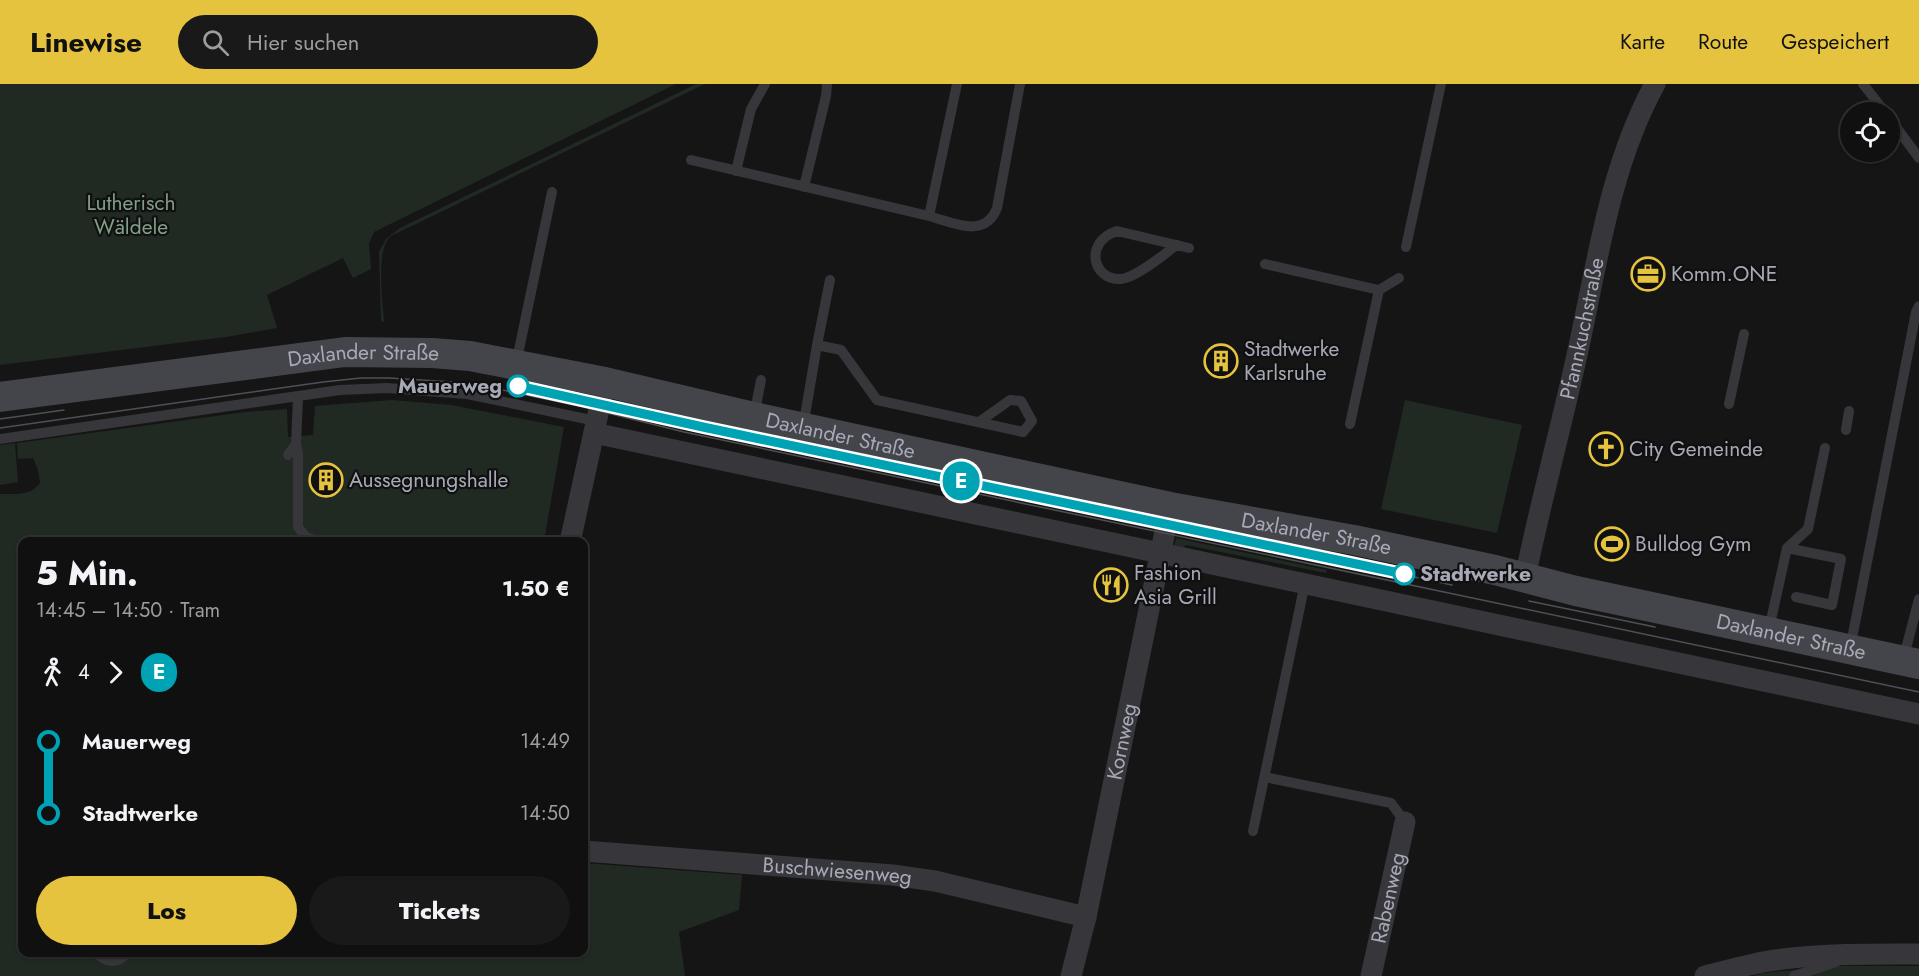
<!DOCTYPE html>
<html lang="de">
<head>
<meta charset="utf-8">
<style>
  body { margin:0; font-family:Jost,sans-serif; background:#191919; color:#f1f3f6; height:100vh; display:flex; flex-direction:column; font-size:22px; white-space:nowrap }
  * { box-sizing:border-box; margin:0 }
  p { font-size:20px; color:#9c9d9f }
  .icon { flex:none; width:33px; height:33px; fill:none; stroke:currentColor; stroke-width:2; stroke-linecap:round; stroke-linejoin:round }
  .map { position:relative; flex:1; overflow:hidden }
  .side { position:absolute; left:18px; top:453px; width:570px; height:420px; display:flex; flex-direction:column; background:#101010; border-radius:12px; box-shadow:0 2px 4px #0004,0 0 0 2px #303030 }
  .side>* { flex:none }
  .badge { padding:0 12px; border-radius:20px; font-size:21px; line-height:39px }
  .tools { position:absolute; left:1840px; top:18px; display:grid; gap:12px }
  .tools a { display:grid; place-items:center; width:60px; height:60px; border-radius:50%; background:#101010; box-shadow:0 2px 4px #0004,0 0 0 2px #303030; font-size:30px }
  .map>.badge { position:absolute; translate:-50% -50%; box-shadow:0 0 0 3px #fff }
  .legs { display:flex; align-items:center; gap:9px; height:66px; padding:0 18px; font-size:20px }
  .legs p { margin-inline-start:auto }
  .summary { display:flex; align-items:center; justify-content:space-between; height:102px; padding:0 18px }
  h1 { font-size:33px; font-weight:800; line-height:45px }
  .action { display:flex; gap:12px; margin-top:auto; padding:12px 18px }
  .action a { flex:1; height:69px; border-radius:36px; background:#e5c33e; color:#111; font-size:24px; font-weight:800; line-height:69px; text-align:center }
  .action a+a { background:#191919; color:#f1f3f6 }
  ul { padding:0 18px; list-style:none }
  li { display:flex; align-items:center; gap:21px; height:72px; font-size:22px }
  li i { display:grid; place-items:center; width:9px; height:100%; margin:0 8px; background:currentColor }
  li i::after { content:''; width:15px; height:15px; margin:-8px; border:4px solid; border-radius:50%; background:#101010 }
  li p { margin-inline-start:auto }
  li:first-child i { background:linear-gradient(#0000 50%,currentColor 0) }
  li:last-child i { background:linear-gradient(currentColor 50%,#0000 0) }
  header { display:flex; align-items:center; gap:36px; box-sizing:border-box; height:84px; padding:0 30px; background:#e5c33e; color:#111 }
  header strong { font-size:28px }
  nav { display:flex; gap:33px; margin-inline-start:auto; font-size:21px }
  .search { width:420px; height:54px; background:#191919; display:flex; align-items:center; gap:15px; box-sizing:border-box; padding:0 21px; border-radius:33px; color:#9c9d9f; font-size:22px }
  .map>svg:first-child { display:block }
  .green { fill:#212923 }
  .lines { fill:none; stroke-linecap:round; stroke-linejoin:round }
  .lane { stroke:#36363b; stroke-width:10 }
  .street { stroke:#36363b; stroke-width:21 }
  .secondary { stroke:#44454b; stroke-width:30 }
  .tram { stroke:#4f5056; stroke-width:1.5 }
  .line-1-casing { stroke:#fff; stroke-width:14 }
  .line-1 { stroke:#00a3b4; stroke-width:9 }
  .stop-1-dot { fill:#fff; stroke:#00a3b4; stroke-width:3 }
  .labels { text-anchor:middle; stroke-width:4.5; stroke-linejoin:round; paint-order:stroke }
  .park-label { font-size:21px; fill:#809f86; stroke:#101011 }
  .poi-label { font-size:21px; fill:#a7aab6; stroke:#101011; text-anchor:start }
  .street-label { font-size:21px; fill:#a7aab6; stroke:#101011 }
  .stop-label { font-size:21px; font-weight:bold; fill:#a7aab6; stroke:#101011; text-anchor:end }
</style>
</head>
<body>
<header>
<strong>Linewise</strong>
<div class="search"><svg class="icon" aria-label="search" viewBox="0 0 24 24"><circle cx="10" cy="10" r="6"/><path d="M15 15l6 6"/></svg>Hier suchen</div>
<nav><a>Karte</a><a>Route</a><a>Gespeichert</a></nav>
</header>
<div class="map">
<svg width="1919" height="892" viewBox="0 0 1919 892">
  <rect width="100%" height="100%" fill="#151516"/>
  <!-- green -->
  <path class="green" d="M 0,0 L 676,0 L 374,148 L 369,160 L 371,185 L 353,194 L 343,174 L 267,211 L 277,244 L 226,253 L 0,281 Z
    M 696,0 L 705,0 L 391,152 C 375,165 383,217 384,238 L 381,237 L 379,168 L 386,155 L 400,144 Z
    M 392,316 L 451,321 L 564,343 L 544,457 L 22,458 L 22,868 L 584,868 L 584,779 L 742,791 L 739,826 L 679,848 L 685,892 L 0,892 L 0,410 C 16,410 30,412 40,399 L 38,386 L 33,374 L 18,375 L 17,359 L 245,328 L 287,325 L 288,353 L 313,351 L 315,322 Z
    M 1405,316 L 1522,341 L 1497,449 L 1381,425 Z
    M 15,359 L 18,398 L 0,401 L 0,361 Z
    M 1176,454 L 1327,486 L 1326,489 L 1186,461 L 1182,465 L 1174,463 Z
    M 1836,882 L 1919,882 L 1919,892 L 1752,892 L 1763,889 Z"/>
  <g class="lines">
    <!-- lane -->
    <path class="lane" d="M 957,0 L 929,132 C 954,139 985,155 997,124 L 1020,0
      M 1863,0 L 1885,28
      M 1890,35 L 1919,74
      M 691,76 L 929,132
      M 736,87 L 751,25 L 765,0
      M 804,103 L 826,12 L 827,0
      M 1177,161 C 1164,170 1136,194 1121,195 C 1093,197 1083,158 1117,147 L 1189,164
      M 1406,163 L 1441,0
      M 1265,180 L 1379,206 L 1399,194
      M 817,261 L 830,196
      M 516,280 L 552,108
      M 1729,320 L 1744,250
      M 754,332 L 761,296
      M 1350,340 L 1379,206
      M 803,343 L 817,261 L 841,266 L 877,316 L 1023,348 L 1032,337 L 1021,317 L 1010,316 L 979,338
      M 1846,346 L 1849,327
      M 0,355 L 340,306 L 387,304 L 467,310 L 596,337
      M 296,360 L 298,370 L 298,443 L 306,453 L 319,458
      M 288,371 L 296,360 L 298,313
      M 1787,464 L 1841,475 L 1832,521 L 1796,513
      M 1769,545 L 1787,464 L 1808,445 L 1825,364
      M 1850,565 L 1916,228 L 1919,222
      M 1903,576 L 1919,515
      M 1265,693 L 1391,719 L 1405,738
      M 1253,747 L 1305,499
      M 96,868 C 106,880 119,880 128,868
      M 1794,892 L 1836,878"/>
    <!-- street -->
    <g class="street">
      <path d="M 594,349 L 1919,630"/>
      <path d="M 570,458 L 605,298"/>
      <path id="s1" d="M 1525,494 C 1541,416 1562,340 1579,262 C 1598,174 1611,80 1655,0"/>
      <path id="s2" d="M 584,767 L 893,791 L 935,797 L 1086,833"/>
      <path id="s3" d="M 1071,892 L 1086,833 L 1170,423"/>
      <path id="s4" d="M 1371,892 L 1405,738"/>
      <path d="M 1705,892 C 1724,887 1743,882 1763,878 C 1814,869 1867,870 1919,870"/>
    </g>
    <!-- secondary -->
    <path class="secondary" id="s5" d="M 0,313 L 345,268 L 432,269 L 470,272 L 605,298 L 754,333 L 1170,423 L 1354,456 L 1495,486 L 1576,507 L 1919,580"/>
    <!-- tram -->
    <path class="tram" d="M 0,335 L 64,326
      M 0,344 L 323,298 L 361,294 L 389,294 L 469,299 L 579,322 L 684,348 L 1919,608
      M 1358,481 L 1452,501
      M 1529,517 L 1655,543"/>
  </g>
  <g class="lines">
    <!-- line-1 casing -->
    <g class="line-1-casing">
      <path id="line-1" d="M 518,302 L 703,343 L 1404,490"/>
    </g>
    <!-- line-1 -->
    <use href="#line-1" class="line-1"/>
  </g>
  <!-- icons -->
  <defs>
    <g id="office-ring" transform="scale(1.725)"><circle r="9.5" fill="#101011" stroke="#e5c33e" stroke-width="1.5"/><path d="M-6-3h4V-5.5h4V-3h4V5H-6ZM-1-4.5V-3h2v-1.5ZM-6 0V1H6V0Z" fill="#e5c33e"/></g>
    <g id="building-ring" transform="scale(1.725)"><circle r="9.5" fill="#101011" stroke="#e5c33e" stroke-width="1.5"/><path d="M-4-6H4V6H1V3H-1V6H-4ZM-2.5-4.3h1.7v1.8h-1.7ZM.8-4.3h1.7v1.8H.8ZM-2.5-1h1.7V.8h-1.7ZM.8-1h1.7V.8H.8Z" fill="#e5c33e"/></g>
    <g id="church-ring" transform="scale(1.725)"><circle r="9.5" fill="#101011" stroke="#e5c33e" stroke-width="1.5"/><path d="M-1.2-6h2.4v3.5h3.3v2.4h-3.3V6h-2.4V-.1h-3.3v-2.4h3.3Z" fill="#e5c33e"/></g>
    <g id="stadium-ring" transform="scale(1.725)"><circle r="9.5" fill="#101011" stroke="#e5c33e" stroke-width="1.5"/><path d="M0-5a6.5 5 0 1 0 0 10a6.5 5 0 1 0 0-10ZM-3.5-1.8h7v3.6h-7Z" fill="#e5c33e"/></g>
    <g id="restaurant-ring" transform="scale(1.725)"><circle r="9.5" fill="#101011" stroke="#e5c33e" stroke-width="1.5"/><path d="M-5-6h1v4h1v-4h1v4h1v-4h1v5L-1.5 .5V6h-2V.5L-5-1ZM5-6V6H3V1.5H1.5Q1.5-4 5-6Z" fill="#e5c33e"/></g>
  </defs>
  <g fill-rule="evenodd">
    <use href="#office-ring" x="1648" y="190"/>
    <use href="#building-ring" x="1221" y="277"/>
    <use href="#church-ring" x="1606" y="365"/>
    <use href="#building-ring" x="326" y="396"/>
    <use href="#stadium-ring" x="1612" y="460"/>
    <use href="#restaurant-ring" x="1111" y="501"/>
  </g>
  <!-- markers -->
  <g class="stop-1-dot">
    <circle cx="518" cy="302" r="10"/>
    <circle cx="1404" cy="490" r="10"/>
  </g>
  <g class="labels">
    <!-- park labels -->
    <g class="park-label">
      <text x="131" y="126">Lutherisch<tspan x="131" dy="24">Wäldele</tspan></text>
    </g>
    <!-- poi labels -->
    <g class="poi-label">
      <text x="1671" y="197">Komm.ONE</text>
      <text x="1244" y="272">Stadtwerke<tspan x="1244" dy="24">Karlsruhe</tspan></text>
      <text x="1629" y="372">City Gemeinde</text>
      <text x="349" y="403">Aussegnungshalle</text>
      <text x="1635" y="467">Bulldog Gym</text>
      <text x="1134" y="496">Fashion<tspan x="1134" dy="24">Asia Grill</tspan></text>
    </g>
    <!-- street labels -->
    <g class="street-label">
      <text dy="7" stroke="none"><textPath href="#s1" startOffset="256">Pfannkuchstraße</textPath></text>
      <text dy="7" stroke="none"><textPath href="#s5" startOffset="366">Daxlander Straße</textPath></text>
      <text dy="7" stroke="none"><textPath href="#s5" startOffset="852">Daxlander Straße</textPath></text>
      <text dy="7" stroke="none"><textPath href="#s5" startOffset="1338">Daxlander Straße</textPath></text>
      <text dy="7" stroke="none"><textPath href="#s5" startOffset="1824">Daxlander Straße</textPath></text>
      <text dy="7" stroke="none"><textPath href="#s3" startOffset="240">Kornweg</textPath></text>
      <text dy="7" stroke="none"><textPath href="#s2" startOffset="254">Buschwiesenweg</textPath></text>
      <text dy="7" stroke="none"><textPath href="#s4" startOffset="80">Rabenweg</textPath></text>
    </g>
    <!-- stop labels -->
    <g class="stop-label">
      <text x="502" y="309">Mauerweg</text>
      <text x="1420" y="497" text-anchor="start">Stadtwerke</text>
    </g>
  </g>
</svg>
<div class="tools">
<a><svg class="icon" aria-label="locate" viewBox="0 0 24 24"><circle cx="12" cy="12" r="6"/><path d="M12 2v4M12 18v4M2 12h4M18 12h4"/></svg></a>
</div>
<b class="badge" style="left:961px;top:397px;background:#00a3b4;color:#fff">E</b>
<section class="side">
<div class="summary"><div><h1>5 Min.</h1><p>14:45 – 14:50 · Tram</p></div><b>1.50 €</b></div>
<div class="legs"><svg class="icon" aria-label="walk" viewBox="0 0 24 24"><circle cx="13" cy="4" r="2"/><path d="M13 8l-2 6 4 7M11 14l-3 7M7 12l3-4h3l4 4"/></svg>4<svg class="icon" aria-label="forward" viewBox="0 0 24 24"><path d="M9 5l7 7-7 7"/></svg><b class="badge" style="background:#00a3b4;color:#fff">E</b></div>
<ul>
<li><i style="color:#00a3b4"></i><b>Mauerweg</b><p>14:49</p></li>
<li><i style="color:#00a3b4"></i><b>Stadtwerke</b><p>14:50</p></li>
</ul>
<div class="action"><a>Los</a><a>Tickets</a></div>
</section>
</div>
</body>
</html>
